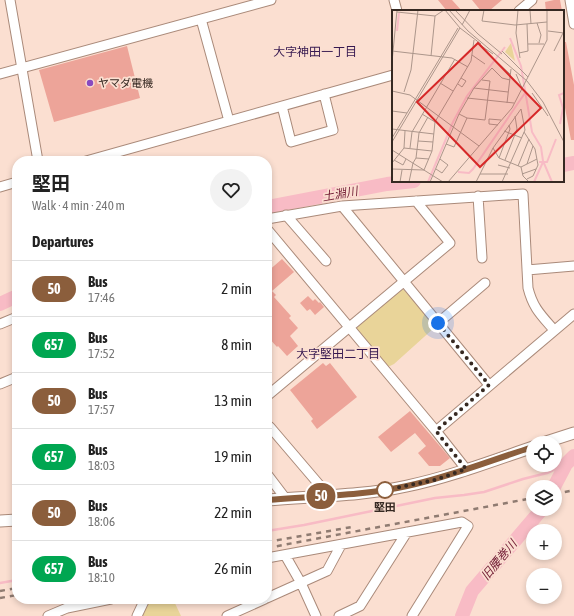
<!DOCTYPE html>
<html lang="en">
<head>
<meta charset="utf-8">
<style>
  body { margin:0; font-family:"Asap Condensed","Noto Sans JP",sans-serif; background:#f2f2f2; color:#222; height:100vh; display:flex; flex-direction:column; font-size:15px; white-space:nowrap }
  * { box-sizing:border-box; margin:0 }
  p { font-size:13px; color:#767676 }
  .icon { flex:none; width:22px; height:22px; fill:none; stroke:currentColor; stroke-width:2; stroke-linecap:round; stroke-linejoin:round }
  .map { position:relative; flex:1; overflow:hidden }
  .drawer { position:absolute; left:12px; top:156px; width:260px; height:448px; display:flex; flex-direction:column; background:#fff; border-radius:16px; box-shadow:0 2px 6px #0003 }
  .drawer>* { flex:none }
  .badge { padding:0 8px; border-radius:13px; font-size:14px; line-height:26px }
  .tools { position:absolute; left:526px; top:436px; display:grid; gap:8px }
  .tools a { display:grid; place-items:center; width:36px; height:36px; border-radius:50%; background:#fff; box-shadow:0 2px 6px #0003; font-size:20px }
  .you { position:absolute; width:20px; height:20px; margin:-10px; border:3px solid #fff; border-radius:50%; background:#1a73e8; box-shadow:0 0 0 6px #1a73e833 }
  .map>.badge { position:absolute; translate:-50% -50%; box-shadow:0 0 0 2px #fff }
  h2 { padding:0 20px; font-size:15px; line-height:36px }
  .round { display:grid; place-items:center; flex:none; width:42px; height:42px; border-radius:21px; background:#f2f2f2 }
  .head { display:flex; align-items:center; justify-content:space-between; height:68px; padding:0 20px }
  h1 { font-size:19px; font-weight:700; line-height:30px }
  ul { padding:0; list-style:none }
  li { display:flex; align-items:center; gap:12px; height:56px; padding:0 20px; border-top:1px solid #e0e0e0 }
  li div { flex:1 }
  li b { display:block; font-size:15px }
  li em { font-style:normal }
  li .badge { min-width:44px; font-weight:700; text-align:center }
  .map>svg:first-child { display:block }
  .green { fill:#e9d499 }
  .lines { fill:none; stroke-linecap:round; stroke-linejoin:round }
  .stream { stroke:#f8bbc5; stroke-width:2.5 }
  .river { stroke:#f8bbc5; stroke-width:14 }
  .building { fill:#eda499 }
  .minor-casing { stroke:#aa8a7a; stroke-width:11 }
  .major-casing { stroke:#aa8a7a; stroke-width:13 }
  .minor { stroke:#fff; stroke-width:9 }
  .major { stroke:#fff; stroke-width:11 }
  .rail { stroke:#8f7b71; stroke-width:2.5; stroke-dasharray:5 5; stroke-linecap:butt }
  .line-casing { stroke:#fff; stroke-width:9 }
  .line { stroke:#8b5e3c; stroke-width:6 }
  .walk { stroke:#362922; stroke-width:4; stroke-dasharray:0 7.2 }
  .poi-dot { fill:#884ac0; stroke:#fbdfd1; stroke-width:1.5 }
  .stop-dot { fill:#fff; stroke:#8b5e3c; stroke-width:2 }
  .labels { text-anchor:middle; stroke-width:3.5; stroke-linejoin:round; paint-order:stroke }
  .poi-label { font-size:11px; fill:#362922; stroke:#fbdfd1; text-anchor:start }
  .stop-label { font-size:11px; font-weight:bold; fill:#362922; stroke:#fbdfd1 }
  .neighbourhood-label { font-size:12px; fill:#361850; stroke:#fbdfd1 }
  .water-label { font-size:12px; font-style:italic; fill:#721d35; stroke:#fbdfd1 }
  .inset-river { fill:none; stroke:#f8bbc5; stroke-width:2 }
  .inset-road { fill:none; stroke:#ac968b; stroke-width:1 }
  .view { fill:#d62828; fill-opacity:0.15; stroke:#d62828; stroke-width:2 }
  .inset-edge { fill:none; stroke:#362922; stroke-width:2 }
</style>
</head>
<body>
<div class="map">
<svg width="574" height="616" viewBox="0 0 574 616">
  <rect width="100%" height="100%" fill="#fbdfd1"/>
  <!-- green -->
  <path class="green" d="M 400,289 L 404,290 L 434,324 L 434,328 L 394,364 L 390,366 L 386,366 L 356,331 L 356,326 Z
    M 149,599 L 173,599 L 181,616 L 142,616 Z"/>
  <g class="lines">
    <!-- stream -->
    <path class="stream" d="M 267,531 L 304,525 L 435,498 L 464,495 L 484,492 L 523,479 L 547,473 L 566,464
      M 0,583 L 17,580"/>
    <!-- river -->
    <path class="river" d="M 563,165 L 574,163
      M 267,207 L 387,184 L 414,181
      M 0,304 L 17,296
      M 554,487 L 566,464 L 574,456
      M 462,616 L 472,591 L 542,509"/>
  </g>
  <!-- building -->
  <path class="building" d="M 438,0 L 452,0 L 462,11 L 447,11 Z
    M 472,0 L 502,0 L 489,11 L 481,11 Z
    M 554,0 L 560,0 L 562,11 L 546,11 L 545,2 Z
    M 563,42 L 566,42 L 574,85 L 574,140 L 571,140 L 563,97 Z
    M 127,46 L 140,98 L 54,122 L 39,70 Z
    M 282,259 L 294,272 L 272,291 L 276,295 L 274,297 L 291,316 L 289,318 L 298,328 L 290,336 L 298,346 L 287,356 L 278,346 L 277,347 L 267,336 L 267,272 Z
    M 308,296 L 313,301 L 315,299 L 319,303 L 320,302 L 324,307 L 315,315 L 310,309 L 307,311 L 300,303 Z
    M 323,363 L 326,366 L 330,363 L 357,397 L 317,429 L 311,421 L 313,419 L 290,390 Z
    M 410,411 L 450,458 L 440,466 L 429,466 L 418,453 L 426,446 L 415,433 L 391,452 L 378,437 Z"/>
  <g class="lines">
    <!-- minor casing -->
    <g class="minor-casing">
      <path id="minor" d="M 10,0 L 38,161
        M 394,0 L 397,11
        M 570,0 L 574,24
        M 519,11 L 532,0
        M 201,19 L 229,121
        M 0,74 L 271,0
        M 282,106 L 291,142 L 333,130 L 324,94
        M 86,161 L 393,75
        M 0,187 L 17,182
        M 478,196 L 482,258
        M 342,206 L 489,385
        M 286,215 L 326,261
        M 267,219 L 342,206 L 523,194 L 528,288 C 533,308 541,315 554,330
        M 267,229 L 436,431 L 466,469
        M 527,270 L 574,266
        M 438,323 L 485,283
        M 0,324 L 17,317
        M 0,384 L 17,377
        M 267,396 L 450,243 L 416,201
        M 267,429 L 270,427 L 328,495
        M 436,431 L 574,314
        M 267,474 L 286,499
        M 285,555 L 301,583 L 316,616
        M 267,558 L 462,522 L 468,526 L 412,616
        M 267,598 L 327,571 L 341,545
        M 48,616 L 67,608 L 111,599
        M 137,616 L 145,599
        M 227,616 L 265,599
        M 339,616 L 360,606 L 407,532"/>
    </g>
    <!-- major casing -->
    <g class="major-casing">
      <path id="major" d="M 543,443 L 574,433
        M 267,500 C 313,496 362,496 407,486 C 450,477 492,461 533,447
        M 0,521 L 17,520"/>
    </g>
    <!-- minor -->
    <use href="#minor" class="minor"/>
    <!-- major -->
    <use href="#major" class="major"/>
    <!-- rail -->
    <path class="rail" d="M 555,494 L 574,490
      M 267,542 L 352,527
      M 267,548 L 533,498
      M 0,591 L 17,588
      M 0,598 L 17,595"/>
  </g>
  <g class="lines">
    <!-- line casing -->
    <g class="line-casing">
      <path id="line" d="M 267,500 C 313,496 362,496 407,486 C 450,477 491,460 533,447"/>
    </g>
    <!-- line -->
    <use href="#line" class="line"/>
    <!-- walk -->
    <path class="walk" d="M 385,490 L 435,480 L 466,469 L 436,431 L 489,385 L 438,323"/>
  </g>
  <!-- markers -->
  <circle class="poi-dot" cx="90" cy="83" r="4"/>
  <circle class="stop-dot" cx="385" cy="490" r="8"/>
  <g class="labels">
    <!-- poi labels -->
    <g class="poi-label">
      <text x="98" y="87">ヤマダ電機</text>
    </g>
    <!-- stop labels -->
    <g class="stop-label">
      <text x="385" y="511">堅田</text>
    </g>
    <!-- neighbourhood labels -->
    <g class="neighbourhood-label">
      <text x="315" y="56">大字神田一丁目</text>
      <text x="338" y="358">大字堅田二丁目</text>
    </g>
    <!-- water labels -->
    <g class="water-label">
      <text transform="translate(340 194) rotate(-10)" y="4">土淵川</text>
      <text transform="translate(499 560) rotate(-50)" y="4">旧腰巻川</text>
    </g>
  </g>
  <!-- overview -->
  <g transform="translate(392 10)">
    <rect width="172" height="172" fill="#fbdfd1"/>
    <path d="M 119,33 L 123,51 L 113,42 Z" fill="#e9d499"/>
    <path class="inset-river" d="M 5,21 L 7,3M 118,28 L 129,56 L 140,122 L 149,137 L 151,151 L 160,172M 168,114 L 171,98 L 167,85 L 172,83M 147,152 L 155,152 L 164,129M 66,162 L 77,163 L 81,159 L 133,83M 36,172 L 61,112 L 75,86 L 113,37M 142,172 L 151,152"/>
    <path class="inset-road" d="M 53,0 L 68,18 L 89,34M 57,0 L 76,21 L 135,71 L 151,92 L 172,132M 63,0 L 86,24 L 110,44M 92,0 L 90,11 L 123,15 L 155,12M 126,0 L 124,23 L 128,48M 138,0 L 139,14M 5,2 L 43,6 L 52,0M 145,13 L 149,25 L 147,33M 70,15 L 78,0M 156,21 L 172,23M 136,34 L 152,34M 88,35 L 101,44M 0,41 L 60,48 L 76,57M 110,41 L 136,67M 162,41 L 171,23M 127,43 L 136,41 L 135,14M 80,45 L 93,54M 39,46 L 43,6M 0,52 L 5,0M 106,53 L 118,64M 124,64 L 130,78M 48,73 L 61,81M 66,74 L 70,77 L 74,71 L 69,68M 82,78 L 116,82M 0,81 L 18,85 L 87,136M 12,82 L 19,60 L 26,0M 140,83 L 156,106M 75,88 L 122,93M 115,93 L 119,59M 129,99 L 101,138 L 107,148 L 129,157M 0,101 L 15,103M 30,104 L 43,112M 67,104 L 75,108 L 93,110 L 98,71 L 90,70M 106,115 L 97,114 L 97,109 L 109,110M 0,119 L 42,124M 112,121 L 130,128M 132,122 L 143,139 L 146,155 L 141,166 L 135,169M 0,128 L 66,18M 26,131 L 41,132M 0,132 L 68,18M 54,134 L 62,137 L 75,108M 12,138 L 40,141M 18,138 L 20,122 L 63,49M 0,140 L 51,172M 24,148 L 37,149M 107,148 L 118,119 L 117,115M 2,150 L 11,155 L 14,149M 113,150 L 125,119 L 123,106M 0,153 L 12,138 L 13,121M 21,153 L 24,148 L 27,123 L 36,107M 135,154 L 141,136M 106,155 L 118,158M 126,156 L 137,129M 129,157 L 131,166 L 137,172M 129,157 L 145,149M 0,159 L 32,160 L 40,141 L 43,112 L 79,51 L 82,30M 44,159 L 50,163 L 56,155 L 48,149M 88,164 L 116,164M 130,164 L 144,159M 8,172 L 10,160M 17,172 L 21,153M 38,172 L 67,104 L 82,78 L 100,58 L 110,68 L 118,70M 56,172 L 120,98 L 155,30 L 155,0M 84,172 L 101,138M 110,172 L 133,120 L 129,99"/>
    <path class="view" d="M 86,33 L 149,98 L 88,157 L 25,92 Z"/>
    <rect width="172" height="172" class="inset-edge"/>
  </g>
</svg>
<div class="tools">
<a><svg class="icon" aria-label="locate" viewBox="0 0 24 24"><circle cx="12" cy="12" r="6"/><path d="M12 2v4M12 18v4M2 12h4M18 12h4"/></svg></a>
<a><svg class="icon" aria-label="layers" viewBox="0 0 24 24"><path d="M12 4l9 5-9 5-9-5zM3 14l9 5 9-5"/></svg></a>
<a>+</a>
<a>−</a>
</div>
<div class="you" style="left:438px;top:323px"></div>
<b class="badge" style="left:321px;top:496px;background:#8b5e3c;color:#fff">50</b>
<section class="drawer">
<div class="head"><div><h1>堅田</h1><p>Walk · 4 min · 240 m</p></div><a class="round"><svg class="icon" aria-label="heart" viewBox="0 0 24 24"><path d="M12 20l-8-8c-3-5 5-10 8-4 3-6 11-1 8 4z"/></svg></a></div>
<h2>Departures</h2>
<ul>
<li><span class="badge" style="background:#8b5e3c;color:#fff">50</span><div><b>Bus</b><p>17:46</p></div><em>2 min</em></li>
<li><span class="badge" style="background:#00a651;color:#fff">657</span><div><b>Bus</b><p>17:52</p></div><em>8 min</em></li>
<li><span class="badge" style="background:#8b5e3c;color:#fff">50</span><div><b>Bus</b><p>17:57</p></div><em>13 min</em></li>
<li><span class="badge" style="background:#00a651;color:#fff">657</span><div><b>Bus</b><p>18:03</p></div><em>19 min</em></li>
<li><span class="badge" style="background:#8b5e3c;color:#fff">50</span><div><b>Bus</b><p>18:06</p></div><em>22 min</em></li>
<li><span class="badge" style="background:#00a651;color:#fff">657</span><div><b>Bus</b><p>18:10</p></div><em>26 min</em></li>
</ul>
</section>
</div>
</body>
</html>
